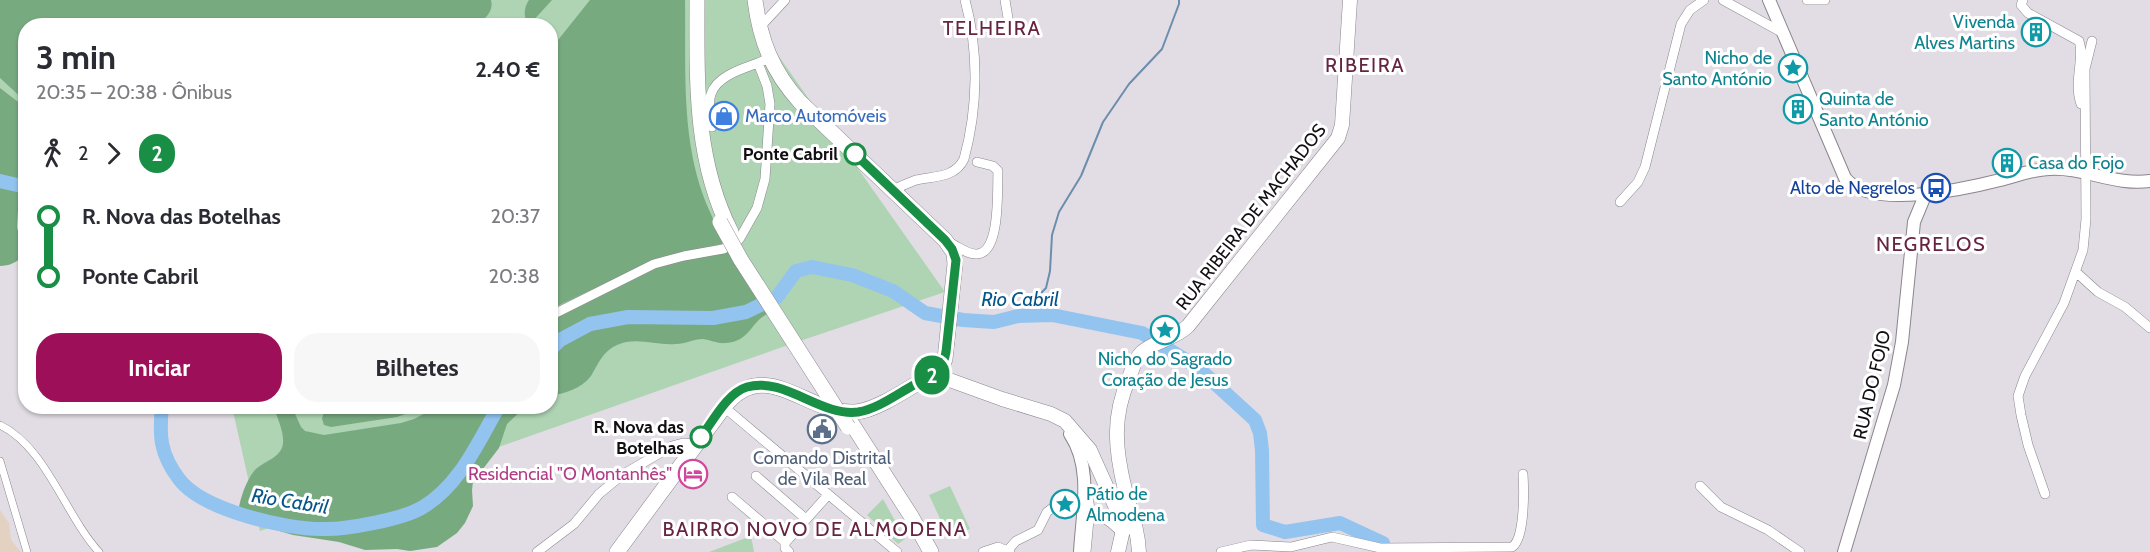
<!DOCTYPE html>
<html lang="pt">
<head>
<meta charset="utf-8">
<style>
  body { margin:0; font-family:Cabin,sans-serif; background:#f7f7f7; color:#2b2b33; height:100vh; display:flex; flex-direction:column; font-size:22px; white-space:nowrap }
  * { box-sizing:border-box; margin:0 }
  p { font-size:20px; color:#7c7c81 }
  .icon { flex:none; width:33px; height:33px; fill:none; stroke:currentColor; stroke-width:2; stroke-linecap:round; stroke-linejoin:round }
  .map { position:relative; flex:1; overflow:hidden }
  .panel { position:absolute; left:18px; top:18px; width:540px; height:396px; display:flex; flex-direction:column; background:#fff; border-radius:24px; box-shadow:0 2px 4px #0004 }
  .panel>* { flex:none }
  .badge { padding:0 12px; border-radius:20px; font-size:21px; line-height:39px }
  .map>.badge { position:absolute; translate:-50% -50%; box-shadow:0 0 0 3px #fff }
  .legs { display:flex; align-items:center; gap:9px; height:66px; padding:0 18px; font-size:20px }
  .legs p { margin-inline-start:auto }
  .summary { display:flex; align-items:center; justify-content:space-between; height:102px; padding:0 18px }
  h1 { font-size:33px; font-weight:700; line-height:45px }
  .button { display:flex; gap:12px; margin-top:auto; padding:12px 18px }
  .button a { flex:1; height:69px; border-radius:24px; background:#9e0f5a; color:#fff; font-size:24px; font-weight:700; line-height:69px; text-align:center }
  .button a+a { background:#f7f7f7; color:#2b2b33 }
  ul { padding:0 18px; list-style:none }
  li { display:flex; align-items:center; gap:21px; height:60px; font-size:22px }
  li i { display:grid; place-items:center; width:9px; height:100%; margin:0 8px; background:currentColor }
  li i::after { content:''; width:15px; height:15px; margin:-8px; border:4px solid; border-radius:50%; background:#fff }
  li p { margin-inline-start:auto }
  li:first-child i { background:linear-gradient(#0000 50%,currentColor 0) }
  li:last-child i { background:linear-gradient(currentColor 50%,#0000 0) }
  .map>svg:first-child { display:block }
  .education { fill:#e3d2c1 }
  .green { fill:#aed4b3 }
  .forest { fill:#78aa80 }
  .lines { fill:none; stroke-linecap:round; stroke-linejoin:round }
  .stream { stroke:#6c8ead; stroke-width:2 }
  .river { stroke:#93c4f0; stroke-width:14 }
  .pedestrian-casing { stroke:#8a868c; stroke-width:8 }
  .minor-casing { stroke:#8a868c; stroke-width:10 }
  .tertiary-casing { stroke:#8a868c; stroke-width:14 }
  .secondary-casing { stroke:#8a868c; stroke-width:15 }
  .primary-casing { stroke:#8a868c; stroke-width:16 }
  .trunk-casing { stroke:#8a868c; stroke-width:16 }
  .pedestrian { stroke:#fff; stroke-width:7 }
  .minor { stroke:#fff; stroke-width:9 }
  .tertiary { stroke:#fff; stroke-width:12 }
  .secondary { stroke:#fff; stroke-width:14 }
  .primary { stroke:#fff; stroke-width:15 }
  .trunk { stroke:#fff; stroke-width:15 }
  .trunk-bridge-casing { stroke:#8a868c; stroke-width:16; stroke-linecap:butt }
  .trunk-bridge { stroke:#fff; stroke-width:15 }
  .line-1-casing { stroke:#fff; stroke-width:14 }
  .line-1 { stroke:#198e45; stroke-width:9 }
  .stop-1-dot { fill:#fff; stroke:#198e45; stroke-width:3 }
  .labels { text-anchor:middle; stroke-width:6; stroke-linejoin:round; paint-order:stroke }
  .culture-label { font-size:18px; fill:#0d838f; stroke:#fff; text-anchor:start }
  .shop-label { font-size:18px; fill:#366cbe; stroke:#fff; text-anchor:start }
  .stop-label { font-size:18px; font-weight:bold; fill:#110f12; stroke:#fff; text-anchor:end }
  .transit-label { font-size:18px; fill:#164399; stroke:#fff; text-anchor:end }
  .street-label { font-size:18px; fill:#110f12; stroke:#fff }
  .service-label { font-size:18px; fill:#4e5e75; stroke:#fff }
  .hotel-label { font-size:18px; fill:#b23c85; stroke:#fff; text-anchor:end }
  .neighbourhood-label { font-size:20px; letter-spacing:1.5px; fill:#662441; stroke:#fff }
  .water-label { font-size:20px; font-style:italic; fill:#04558b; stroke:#fff }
</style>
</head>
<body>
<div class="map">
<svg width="2150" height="552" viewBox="0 0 2150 552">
  <rect width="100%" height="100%" fill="#e2dde4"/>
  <!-- education -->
  <path class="education" d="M 0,510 L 9,523 L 11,540 L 21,552 L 0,552 Z"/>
  <!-- green -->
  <path class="green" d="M 0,0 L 749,0 L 751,17 L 945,292 L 791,344 L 260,531 L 232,407 L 550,406 L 550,26 L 26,26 L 25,156 L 0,139 Z
    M 950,486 L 970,529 L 949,538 L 929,495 Z
    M 883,499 L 905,539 L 898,544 L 867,515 Z
    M 751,536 L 754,552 L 709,552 Z"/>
  <!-- forest -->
  <path class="forest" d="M 0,0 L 491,0 C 494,12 485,18 477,26 L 26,26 L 25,101 L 0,78 Z
    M 529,0 L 552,0 L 532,22 L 528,23 C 523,17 524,7 529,0 Z
    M 590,0 L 685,0 C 686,64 681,131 702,192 C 708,210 717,226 725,243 L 644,265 L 551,309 L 550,50 Z
    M 0,88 L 26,108 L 25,195 L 19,194 L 17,227 L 23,253 C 20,262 9,266 0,266 Z
    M 730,251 L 770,313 C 751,319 752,341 726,343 C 718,344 711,340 703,339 C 694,339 685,344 676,344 C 657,346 636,336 617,345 C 603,351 598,364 591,376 C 581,389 565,393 551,396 L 550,319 L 645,272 L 682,258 Z
    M 274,407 L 292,407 L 301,427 L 305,431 L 324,435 L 401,423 L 414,419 L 437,407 L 525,407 L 507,424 L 499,448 L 473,482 L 472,490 L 473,506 L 465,523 L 457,533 L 437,547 L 410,551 L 397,549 L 365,550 L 339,542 L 293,535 L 237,519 C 239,503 244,484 254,471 C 263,461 282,458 283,443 C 284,431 277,418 274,407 Z
    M 325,407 L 325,406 L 425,407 L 397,417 L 331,427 L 324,425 L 322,419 Z"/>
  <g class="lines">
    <!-- stream -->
    <path class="stream" d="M 1018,316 L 1046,288 L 1050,271 L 1052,235 L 1059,212 L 1081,176 L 1103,122 L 1129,84 L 1162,49 L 1179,4 L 1179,0"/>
    <!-- river -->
    <path class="river" d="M 0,181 L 26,187
      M 550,350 L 560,340 L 590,324 L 628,317 L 713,318 L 746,312 L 777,297 L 796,271 L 812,267 L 852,275 L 893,291 L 925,313 L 963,320 L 994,322 L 1018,316 L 1052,315 L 1142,333 L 1197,367 L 1255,420 L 1260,433 L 1262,450 L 1263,525 L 1285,532 L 1340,523 L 1383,543 L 1384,552
      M 162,406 C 159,436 160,454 179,479 C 202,510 284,529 322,529 C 345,530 404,519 423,507 C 460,485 478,442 499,406"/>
    <!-- pedestrian casing -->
    <g class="pedestrian-casing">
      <path id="pedestrian" d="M 0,425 C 46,447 65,515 99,552
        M 0,461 L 27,552"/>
    </g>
    <!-- minor casing -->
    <g class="minor-casing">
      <path id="minor" d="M 1723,0 L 1783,33
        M 1807,0 L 1825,0
        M 2023,0 L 2021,5 L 2028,13 L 2079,41 C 2085,57 2073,82 2081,104
        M 759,28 L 785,0
        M 991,30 L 1004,29 L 1009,24 L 1005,0
        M 712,127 C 711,117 707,104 711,94 C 717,76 742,69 758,63
        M 893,190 C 901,186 908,183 916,180 C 934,176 955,178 964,159 C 978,108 979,51 965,0
        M 1620,202 L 1638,182 L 1645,167 L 1681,24 L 1690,10 L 1704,0
        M 950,243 C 958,246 968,255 977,254 C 1001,253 997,188 998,171 L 993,166 L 977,162
        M 2076,272 L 2098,292 L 2125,307 L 2150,328
        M 550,316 L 654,264 L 684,256 L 723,249 L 735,244 L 740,238 L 757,208 L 765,179 L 770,104 L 767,86 L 758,63 L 770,58
        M 724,407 L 897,552
        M 756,476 L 806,519
        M 1700,486 L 1721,507 L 1768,530 L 1800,552
        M 2045,494 L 2028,445 L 2021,415 L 2018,396 L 2025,376 L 2064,303 L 2083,250 L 2086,219 L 2085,69 L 2092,41
        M 732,497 L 785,542
        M 1089,520 C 1104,513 1111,523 1122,533
        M 1008,550 L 1016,541 L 1038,530 L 1047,512 L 1070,495
        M 537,552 L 574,524 L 599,494 L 622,475 L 672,446 L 683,443 L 696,444
        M 789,552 L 785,548 L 785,543 L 828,495
        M 983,552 L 998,547 L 1010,552
        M 1086,552 L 1090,509 L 1087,491
        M 1221,552 L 1251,545 L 1291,547 L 1332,537 L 1380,548 L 1512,547 C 1525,539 1524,490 1523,474"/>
    </g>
    <!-- tertiary casing -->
    <g class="tertiary-casing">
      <path id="tertiary" d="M 1769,0 L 1845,178 C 1870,210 1965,189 2000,180 C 2016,176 2033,169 2050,169 C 2083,167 2116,186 2150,181
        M 1070,434 C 1093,468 1082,513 1080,552
        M 1844,552 L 1894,385 L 1902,342 L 1914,222 L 1926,193"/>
    </g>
    <!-- secondary casing -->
    <g class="secondary-casing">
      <path id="secondary" d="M 933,374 L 1002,399 L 1051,414 L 1065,421 L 1090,450 L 1121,519 L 1123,530 L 1118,552
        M 1139,552 C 1138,530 1131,511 1125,490 C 1115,449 1112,417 1129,378 C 1132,370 1135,359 1141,353 C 1154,341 1175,339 1188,326 L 1338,138 L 1342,125 L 1350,0"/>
    </g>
    <!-- primary casing -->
    <g class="primary-casing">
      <path id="primary" d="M 617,552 L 724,407 C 765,354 807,415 855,412 C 877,411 913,385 933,374 L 941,368 L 945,359 L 955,264 L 954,253 L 945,240 L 800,102 C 772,71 760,40 755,0"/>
    </g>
    <!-- trunk casing -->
    <g class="trunk-casing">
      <path id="trunk" d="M 697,0 C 697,80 694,159 731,232
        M 852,424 L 911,516 L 931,552"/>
    </g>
    <!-- pedestrian -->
    <use href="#pedestrian" class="pedestrian"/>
    <!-- minor -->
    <use href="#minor" class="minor"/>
    <!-- tertiary -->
    <use href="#tertiary" class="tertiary"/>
    <!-- secondary -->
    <use href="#secondary" class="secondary"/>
    <!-- primary -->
    <use href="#primary" class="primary"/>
    <!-- trunk -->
    <use href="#trunk" class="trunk"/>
    <!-- trunk-bridge casing -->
    <g class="trunk-bridge-casing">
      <path id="trunk-bridge" d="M 720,222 L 741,260 L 848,427"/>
    </g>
    <!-- trunk-bridge -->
    <use href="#trunk-bridge" class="trunk-bridge"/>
  </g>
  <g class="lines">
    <!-- line-1 casing -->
    <g class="line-1-casing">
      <path id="line-1" d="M 701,437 C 713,421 727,393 747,387 C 784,376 821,417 858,412 C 877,409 896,395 912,386 C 928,377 943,372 946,352 L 956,260 L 952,249 L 945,240 L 855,154"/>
    </g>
    <!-- line-1 -->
    <use href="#line-1" class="line-1"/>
  </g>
  <!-- icons -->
  <defs>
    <g id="building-ring" transform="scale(1.5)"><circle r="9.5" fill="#fff" stroke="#0f9aa8" stroke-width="1.5"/><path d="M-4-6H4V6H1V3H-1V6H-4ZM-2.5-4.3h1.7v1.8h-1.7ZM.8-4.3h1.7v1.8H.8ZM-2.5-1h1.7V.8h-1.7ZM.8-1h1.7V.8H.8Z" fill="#0f9aa8"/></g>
    <g id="sight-ring" transform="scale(1.5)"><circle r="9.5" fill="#fff" stroke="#0f9aa8" stroke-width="1.5"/><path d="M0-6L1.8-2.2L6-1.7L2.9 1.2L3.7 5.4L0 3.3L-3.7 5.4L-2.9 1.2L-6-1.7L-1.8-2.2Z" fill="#0f9aa8"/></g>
    <g id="shop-ring" transform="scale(1.5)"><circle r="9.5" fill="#fff" stroke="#3f7fe0" stroke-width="1.5"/><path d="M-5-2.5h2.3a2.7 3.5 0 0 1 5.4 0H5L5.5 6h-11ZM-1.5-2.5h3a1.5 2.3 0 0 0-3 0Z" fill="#3f7fe0"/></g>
    <g id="bus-ring" transform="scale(1.5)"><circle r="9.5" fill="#fff" stroke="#1a4fb4" stroke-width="1.5"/><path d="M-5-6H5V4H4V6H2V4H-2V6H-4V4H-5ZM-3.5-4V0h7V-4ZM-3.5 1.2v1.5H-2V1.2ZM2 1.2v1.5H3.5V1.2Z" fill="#1a4fb4"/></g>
    <g id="civic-ring" transform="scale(1.5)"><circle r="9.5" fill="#fff" stroke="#5c6f8a" stroke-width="1.5"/><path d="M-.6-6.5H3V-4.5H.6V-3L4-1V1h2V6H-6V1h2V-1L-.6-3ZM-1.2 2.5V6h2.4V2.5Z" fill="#5c6f8a"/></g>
    <g id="hotel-ring" transform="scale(1.5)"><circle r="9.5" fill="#fff" stroke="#d1479c" stroke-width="1.5"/><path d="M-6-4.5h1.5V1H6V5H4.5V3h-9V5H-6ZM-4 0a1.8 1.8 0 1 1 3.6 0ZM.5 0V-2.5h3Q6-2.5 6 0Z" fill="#d1479c"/></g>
  </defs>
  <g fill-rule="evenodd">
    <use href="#building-ring" x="2036" y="32"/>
    <use href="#sight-ring" x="1793" y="68"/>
    <use href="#building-ring" x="1798" y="109"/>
    <use href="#shop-ring" x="724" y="116"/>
    <use href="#building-ring" x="2007" y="163"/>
    <use href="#bus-ring" x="1936" y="188"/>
    <use href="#sight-ring" x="1165" y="330"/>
    <use href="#civic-ring" x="822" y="429"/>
    <use href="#hotel-ring" x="693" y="474"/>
    <use href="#sight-ring" x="1065" y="504"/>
  </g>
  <!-- markers -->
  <g class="stop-1-dot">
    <circle cx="855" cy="154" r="10"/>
    <circle cx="701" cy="437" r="10"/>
  </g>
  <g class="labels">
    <!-- culture labels -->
    <g class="culture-label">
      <text x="2015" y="28" text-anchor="end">Vivenda<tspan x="2015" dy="21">Alves Martins</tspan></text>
      <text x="1772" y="64" text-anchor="end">Nicho de<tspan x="1772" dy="21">Santo António</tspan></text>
      <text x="1819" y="105">Quinta de<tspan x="1819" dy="21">Santo António</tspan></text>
      <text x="2028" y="169">Casa do Fojo</text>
      <text x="1165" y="365" text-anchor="middle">Nicho do Sagrado<tspan x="1165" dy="21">Coração de Jesus</tspan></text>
      <text x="1086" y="500">Pátio de<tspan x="1086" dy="21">Almodena</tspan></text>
    </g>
    <!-- shop labels -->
    <g class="shop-label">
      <text x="745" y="122">Marco Automóveis</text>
    </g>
    <!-- stop labels -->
    <g class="stop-label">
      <text x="838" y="160">Ponte Cabril</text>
      <text x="684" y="433">R. Nova das<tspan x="684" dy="21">Botelhas</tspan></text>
    </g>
    <!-- transit labels -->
    <g class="transit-label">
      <text x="1915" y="194">Alto de Negrelos</text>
    </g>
    <!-- street labels -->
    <g class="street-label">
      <text transform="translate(1251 217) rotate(-52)" y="6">RUA RIBEIRA DE MACHADOS</text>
      <text transform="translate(1872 385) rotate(-77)" y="6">RUA DO FOJO</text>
    </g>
    <!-- service labels -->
    <g class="service-label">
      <text x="822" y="464">Comando Distrital<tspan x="822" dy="21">de Vila Real</tspan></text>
    </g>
    <!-- hotel labels -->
    <g class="hotel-label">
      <text x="672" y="480">Residencial "O Montanhês"</text>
    </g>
    <!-- neighbourhood labels -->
    <g class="neighbourhood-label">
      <text x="992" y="35">TELHEIRA</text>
      <text x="1365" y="72">RIBEIRA</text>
      <text x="1931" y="251">NEGRELOS</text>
      <text x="815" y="536">BAIRRO NOVO DE ALMODENA</text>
    </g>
    <!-- water labels -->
    <g class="water-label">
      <text x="1020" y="306">Rio Cabril</text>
      <text transform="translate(290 501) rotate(9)" y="7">Rio Cabril</text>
    </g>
  </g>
</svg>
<b class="badge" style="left:932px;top:375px;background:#198e45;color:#fff">2</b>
<section class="panel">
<div class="summary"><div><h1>3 min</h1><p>20:35 – 20:38 · Ônibus</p></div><b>2.40 €</b></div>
<div class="legs"><svg class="icon" aria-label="walk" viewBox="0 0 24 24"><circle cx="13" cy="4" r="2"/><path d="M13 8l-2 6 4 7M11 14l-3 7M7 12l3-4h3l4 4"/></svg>2<svg class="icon" aria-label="forward" viewBox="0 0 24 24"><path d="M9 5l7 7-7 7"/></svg><b class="badge" style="background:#198e45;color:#fff">2</b></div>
<ul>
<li><i style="color:#198e45"></i><b>R. Nova das Botelhas</b><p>20:37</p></li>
<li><i style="color:#198e45"></i><b>Ponte Cabril</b><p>20:38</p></li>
</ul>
<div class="button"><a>Iniciar</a><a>Bilhetes</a></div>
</section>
</div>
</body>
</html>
